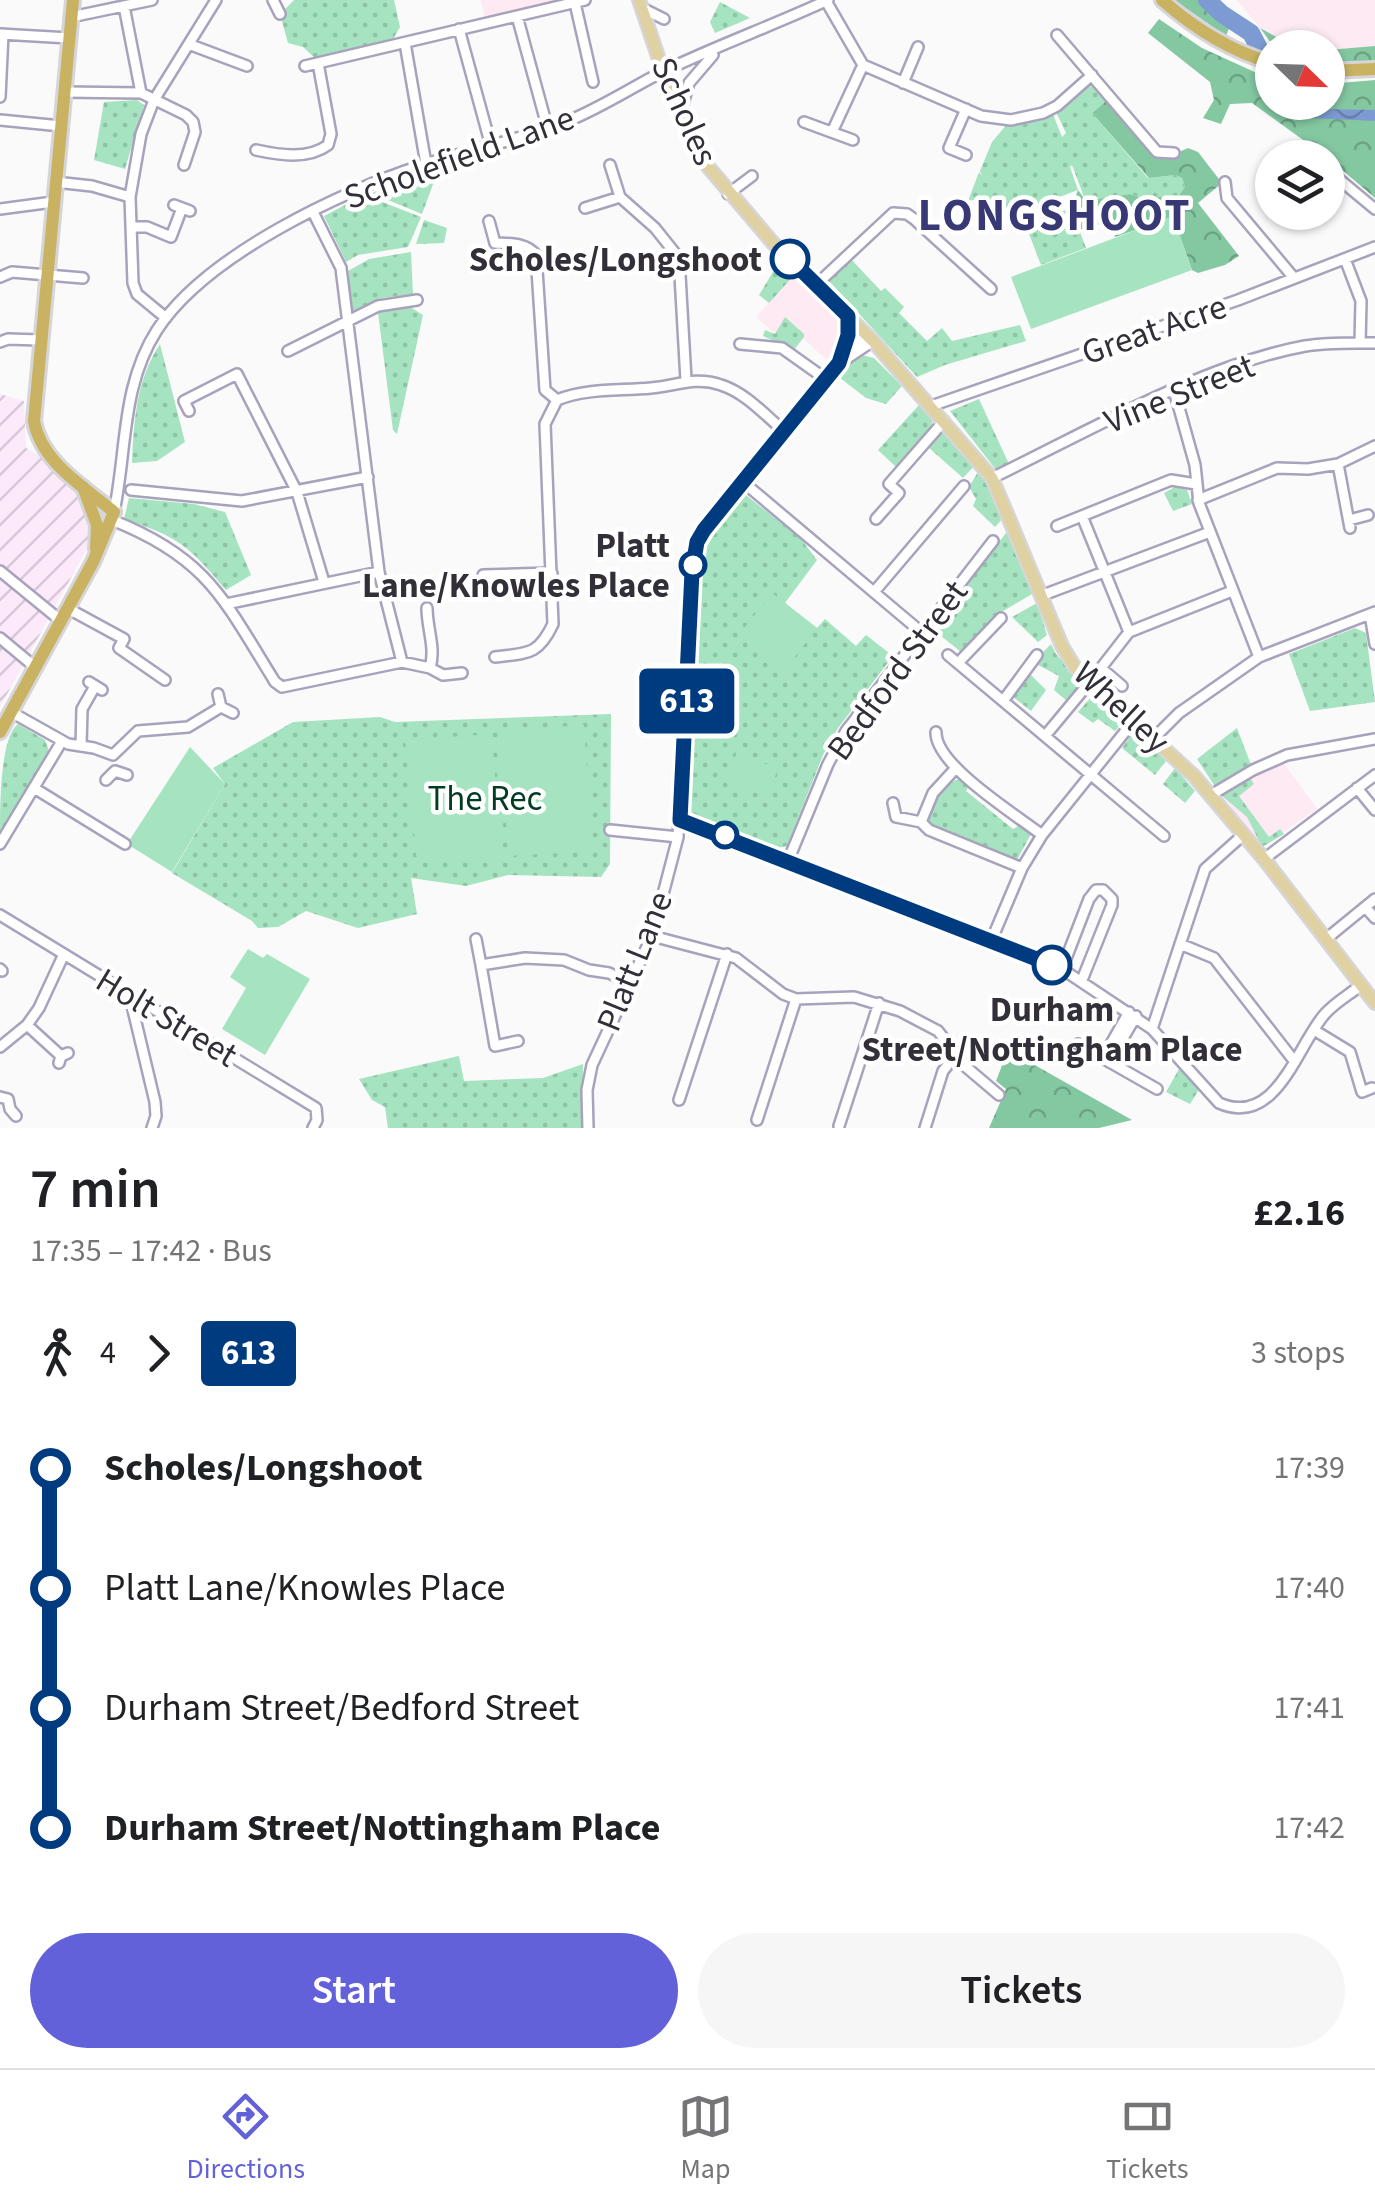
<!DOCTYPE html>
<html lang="en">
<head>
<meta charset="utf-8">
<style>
  body { margin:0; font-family:"Source Sans 3",sans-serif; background:#f6f6f6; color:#202124; height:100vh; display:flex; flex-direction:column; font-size:38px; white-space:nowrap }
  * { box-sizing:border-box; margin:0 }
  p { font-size:32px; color:#757577 }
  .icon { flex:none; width:55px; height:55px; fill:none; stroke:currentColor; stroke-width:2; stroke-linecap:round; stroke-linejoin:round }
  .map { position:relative; height:1128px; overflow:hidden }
  .side { display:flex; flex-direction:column; background:#fff; flex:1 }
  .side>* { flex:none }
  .badge { padding:0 20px; border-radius:8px; font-size:35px; line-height:65px }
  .needle { width:65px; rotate:113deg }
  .fabs { position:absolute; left:1255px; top:30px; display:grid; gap:20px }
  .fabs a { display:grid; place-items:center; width:90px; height:90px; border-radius:50%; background:#fff; box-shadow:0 2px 8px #0004; font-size:50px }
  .map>.badge { position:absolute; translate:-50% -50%; box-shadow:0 0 0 5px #fff }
  .legs { display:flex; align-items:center; gap:15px; height:110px; padding:0 30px; font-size:32px }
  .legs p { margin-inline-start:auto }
  .summary { display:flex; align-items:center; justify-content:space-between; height:170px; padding:0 30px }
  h1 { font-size:55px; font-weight:600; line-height:75px }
  .button { display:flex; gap:20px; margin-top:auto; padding:20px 30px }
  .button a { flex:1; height:115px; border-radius:60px; background:#6261d9; color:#fff; font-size:40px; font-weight:600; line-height:115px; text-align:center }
  .button a+a { background:#f6f6f6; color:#202124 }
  ul { padding:0 30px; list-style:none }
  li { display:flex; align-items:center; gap:35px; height:120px; font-size:38px }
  li i { display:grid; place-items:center; width:15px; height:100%; margin:0 12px; background:currentColor }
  li i::after { content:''; width:25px; height:25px; margin:-12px; border:8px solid; border-radius:50%; background:#fff }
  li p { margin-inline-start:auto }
  li:first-child i { background:linear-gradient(#0000 50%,currentColor 0) }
  li:last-child i { background:linear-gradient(currentColor 50%,#0000 0) }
  .tabs { display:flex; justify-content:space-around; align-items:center; height:140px; border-top:2px solid #e0e0e0; background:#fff; font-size:28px; color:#757577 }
  .tabs a { display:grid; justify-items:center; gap:5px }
  .tabs .on { color:#6261d9 }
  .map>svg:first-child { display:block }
  .commercial { fill:#feeaf3 }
  .industrial { fill:url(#industrial-furrows) }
  .grass { fill:url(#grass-dots) }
  .forest { fill:url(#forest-crowns) }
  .garden { fill:#a6e3c0 }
  .water { fill:url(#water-waves) }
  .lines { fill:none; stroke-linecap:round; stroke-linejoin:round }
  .river { stroke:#7d9bd2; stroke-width:18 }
  .minor-casing { stroke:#a9a2bc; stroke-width:14 }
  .major-casing { stroke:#d6d5d7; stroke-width:16 }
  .highway-casing { stroke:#d6d5d7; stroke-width:18 }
  .minor { stroke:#fff; stroke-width:9 }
  .major { stroke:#dfd1a1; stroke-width:11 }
  .highway { stroke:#c9b262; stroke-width:12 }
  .line-1-casing { stroke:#fff; stroke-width:22 }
  .line-1 { stroke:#003b80; stroke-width:15 }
  .stop-1-dot { fill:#fff; stroke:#003b80; stroke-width:5 }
  .labels { text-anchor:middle; stroke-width:9; stroke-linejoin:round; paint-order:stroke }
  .street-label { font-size:35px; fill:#322f39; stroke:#fff }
  .stop-label { font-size:35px; font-weight:bold; fill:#322f39; stroke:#fff; text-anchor:end }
  .park-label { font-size:35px; fill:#023c23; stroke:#fff }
  .district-label { font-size:45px; font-weight:bold; letter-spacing:2.5px; fill:#373874; stroke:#fff }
</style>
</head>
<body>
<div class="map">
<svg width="1375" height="1128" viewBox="0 0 1375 1128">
  <defs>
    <pattern id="industrial-furrows" width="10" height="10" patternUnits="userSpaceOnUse" patternTransform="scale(2.5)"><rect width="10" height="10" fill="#fceafb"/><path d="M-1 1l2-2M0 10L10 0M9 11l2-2" fill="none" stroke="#d8c9d8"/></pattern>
    <pattern id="grass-dots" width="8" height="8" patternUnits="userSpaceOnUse" patternTransform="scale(2.5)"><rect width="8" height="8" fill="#a6e3c0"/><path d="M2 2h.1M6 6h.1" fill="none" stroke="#8fc3a6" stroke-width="1.8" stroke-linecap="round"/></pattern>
    <pattern id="forest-crowns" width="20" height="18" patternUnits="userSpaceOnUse" patternTransform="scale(2.5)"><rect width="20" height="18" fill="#84c8a2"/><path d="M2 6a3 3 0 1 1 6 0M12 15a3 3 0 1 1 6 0" fill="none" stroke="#6da385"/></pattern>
    <pattern id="water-waves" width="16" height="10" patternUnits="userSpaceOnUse" patternTransform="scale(2.5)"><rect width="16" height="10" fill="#7d9bd2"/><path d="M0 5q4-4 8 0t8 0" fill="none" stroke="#677fab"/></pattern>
  </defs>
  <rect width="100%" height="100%" fill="#fafafa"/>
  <!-- commercial -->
  <path class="commercial" d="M 481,0 L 558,0 L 485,19 Z
    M 1237,0 L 1375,0 L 1375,46 L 1351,52 L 1328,52 L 1328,48 L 1295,47 L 1265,34 Z
    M 795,274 L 843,322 L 843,343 L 828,361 L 784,321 L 775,334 L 756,317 Z
    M 1283,762 L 1317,809 L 1262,847 L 1221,795 L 1260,770 Z"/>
  <!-- industrial -->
  <path class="industrial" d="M 0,394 L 24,401 L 26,448 L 44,458 L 78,496 L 90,515 L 94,536 L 0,707 Z"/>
  <!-- grass -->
  <path class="grass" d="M 294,0 L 394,0 L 400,27 L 392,41 L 315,58 L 303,47 L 288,43 L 280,14 Z
    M 720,2 L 750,18 L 715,33 L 710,22 Z
    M 1088,86 L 1096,87 L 1106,101 L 1092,113 L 1148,178 L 1175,175 L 1182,178 L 1185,187 L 1179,195 L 1142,198 L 1130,194 L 1086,202 L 1072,165 L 1070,167 L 1078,190 L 997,220 L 988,197 L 968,201 L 979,172 L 982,176 L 980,171 L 992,142 L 1008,123 L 1037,119 L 1052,112 L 1062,137 L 1066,133 L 1056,112 Z
    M 137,100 L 144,105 L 125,169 L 94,160 L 104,102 Z
    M 438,171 L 422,214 L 371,193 Z
    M 364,195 L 421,217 L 408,247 L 358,255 L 346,262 L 324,216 Z
    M 1071,208 L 1086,248 L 1041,265 L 1026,226 Z
    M 424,220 L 447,228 L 444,243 L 416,244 Z
    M 411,252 L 413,294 L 381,298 L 352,312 L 348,271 L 369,259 Z
    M 848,256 L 881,291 L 885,288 L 904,307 L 899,313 L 927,341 L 942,328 L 952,341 L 1020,325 L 1026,341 L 945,365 L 917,377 L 829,281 Z
    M 779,262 L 795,274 L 769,303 L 759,295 Z
    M 397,307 L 410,307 L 423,315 L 397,434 L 393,430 L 378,313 Z
    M 785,317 L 804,334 L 804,337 L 794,350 L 763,336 L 765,330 L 775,334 Z
    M 160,344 L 185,442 L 157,461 L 132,463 C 134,421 136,380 160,344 Z
    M 862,355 L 874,358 L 902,386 L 886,404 L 866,398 L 835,374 L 850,360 Z
    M 979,399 L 1009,464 L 997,471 L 950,411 Z
    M 919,405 L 933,419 L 931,427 L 896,467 L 878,450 Z
    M 943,431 L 975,465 L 963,478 L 928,447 Z
    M 978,472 L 983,474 L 1004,517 L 995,527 L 973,506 L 976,499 L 969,487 Z
    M 1175,487 L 1187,490 L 1192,504 L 1173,511 L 1164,493 Z
    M 741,491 L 801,539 L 817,560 L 785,603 L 817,628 L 825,619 L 856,646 L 866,635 L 893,656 L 838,728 L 823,755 L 787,846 L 769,850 L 764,844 L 689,815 L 684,809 L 695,571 L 705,532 Z
    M 129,498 L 194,504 L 225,512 L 251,575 L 226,590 C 189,546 179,537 124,519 Z
    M 1010,528 L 1037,591 L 998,614 L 961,652 L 931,628 Z
    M 1037,603 L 1047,635 L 1038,642 L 1012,617 Z
    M 1355,628 L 1366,633 L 1375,702 L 1310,711 L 1289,654 Z
    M 1051,644 L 1056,654 L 1082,683 L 1068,702 L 1054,690 L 1059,676 L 1038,665 L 1040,655 Z
    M 1030,674 L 1046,690 L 1031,711 L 1013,697 Z
    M 1093,695 L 1124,721 L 1115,731 L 1098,719 L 1093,723 L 1078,712 Z
    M 611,714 L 610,864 L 601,877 L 508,875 L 466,886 L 411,878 L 417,914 L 358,928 L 306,911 L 278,927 L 258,928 L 252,921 L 172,873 L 225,784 L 213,768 L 293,722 L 380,717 L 395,722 Z
    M 18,724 L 45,740 L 49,751 L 0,834 C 0,806 0,737 18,724 Z
    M 1237,728 L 1253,770 L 1218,791 L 1197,759 Z
    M 1135,730 L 1166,761 L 1155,775 L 1122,748 Z
    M 1175,768 L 1195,791 L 1185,803 L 1163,784 Z
    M 962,778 L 970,784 L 966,791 L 1013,829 L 1020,825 L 1031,834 L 1017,860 L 942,828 L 931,828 L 927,822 C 932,804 943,782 962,778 Z
    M 1250,778 L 1254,784 L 1239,796 L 1269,837 L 1280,829 L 1284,834 L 1262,847 L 1247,817 L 1221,795 Z
    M 459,1056 L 464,1081 L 543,1078 L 583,1064 L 582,1128 L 388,1128 L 385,1107 L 372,1100 L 359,1079 Z
    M 1183,1062 L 1203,1083 L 1190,1104 L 1166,1092 Z"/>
  <!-- forest -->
  <path class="forest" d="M 1174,0 L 1199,0 L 1230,26 L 1226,36 Z
    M 1159,19 L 1202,48 L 1272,80 L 1272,102 L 1328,102 L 1328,84 L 1375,80 L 1375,198 L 1328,158 L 1252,103 L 1230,104 L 1221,124 L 1203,118 L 1214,100 L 1210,82 L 1148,33 Z
    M 1260,28 L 1289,44 L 1299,31 L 1323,47 L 1274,47 Z
    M 1375,46 L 1375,64 L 1328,66 L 1328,50 Z
    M 1106,101 L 1155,158 L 1166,158 L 1188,148 L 1198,152 L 1222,183 L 1198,203 L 1239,256 L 1225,265 L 1198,273 L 1192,270 L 1173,217 L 1115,237 L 1110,221 L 1079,230 L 1071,208 L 1078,190 L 1086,201 L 1130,194 L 1142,198 L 1179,195 L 1185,187 L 1182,178 L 1175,175 L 1149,178 L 1092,113 Z
    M 1008,1050 L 1132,1120 L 1099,1128 L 989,1128 L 1006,1089 L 996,1081 Z"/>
  <!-- garden -->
  <path class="garden" d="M 1173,216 L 1192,270 L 1031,329 L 1011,277 Z
    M 772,593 L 817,628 L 783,672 L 738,636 Z
    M 584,725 L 592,851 L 508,856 L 501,731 Z
    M 492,734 L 501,859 L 417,863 L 405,740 Z
    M 190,747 L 225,784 L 172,872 L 127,844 Z
    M 737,752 L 778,769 L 767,797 L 725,780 Z
    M 248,949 L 263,958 L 267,954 L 310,979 L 265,1055 L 222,1029 L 246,988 L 230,977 Z"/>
  <!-- water -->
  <path class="water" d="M 1199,0 L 1218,0 L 1246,22 L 1268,49 L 1254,44 L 1246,33 L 1230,26 Z
    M 1291,103 L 1306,103 L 1321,109 L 1375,110 L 1375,121 L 1309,118 Z"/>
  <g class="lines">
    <!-- river -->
    <path class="river" d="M 1207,0 L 1222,14 L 1251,33 L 1272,73"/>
    <!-- minor casing -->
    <g class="minor-casing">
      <path id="minor" d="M 273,0 L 280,14
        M 826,1 L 863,65 L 981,116 L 1011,120 L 1043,113 L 1057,106 L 1092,75
        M 575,3 L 593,82
        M 124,6 L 141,93
        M 642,8 L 664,19
        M 517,16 L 544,115
        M 71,17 L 152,0
        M 459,29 L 491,146
        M 0,34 L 69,38
        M 1057,35 L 1157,152 L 1174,153
        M 405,43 L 426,164
        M 191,45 L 247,66
        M 305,66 L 585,0
        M 903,83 L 918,47
        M 64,92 L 141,93 L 186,115 L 193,122 L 195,132 L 184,165
        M 0,97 L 3,34
        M 966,109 L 949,148 L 966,155
        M 680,114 L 689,83 L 713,55
        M 0,120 L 61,126
        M 804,122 L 853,140
        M 832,132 L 863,65
        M 256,150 C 279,155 308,160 328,145 L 331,134 L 318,63
        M 1300,151 L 1310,158
        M 610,165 L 620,197 L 655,228 L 679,258 L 686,380
        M 1328,170 L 1375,209
        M 55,182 L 92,186 L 130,197
        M 1225,182 L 1227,198 L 1294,278
        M 728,194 L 752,176
        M 174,205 L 190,211
        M 585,208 L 620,197
        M 0,209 L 53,202
        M 313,212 L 341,268 L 379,572 L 402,662
        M 489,221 L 495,243 C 509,244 526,242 536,255 L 545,390 L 557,400
        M 131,227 L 147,227 L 171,237 L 182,208
        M 1345,259 L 1361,301 L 1360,343
        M 0,277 L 12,272 L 83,278
        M 817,284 L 893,213 L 907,214 L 914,219 L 991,289
        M 166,318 L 137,294 L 133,283 L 130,197 L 141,134 L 154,100 L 216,0
        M 0,342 L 8,339 L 39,340
        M 740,344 L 782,348 L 827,380
        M 288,351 L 378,306 L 417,300
        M 842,356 L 848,335 L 849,317
        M 846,359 L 873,341
        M 1174,390 L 1195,465 L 1199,503 L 1259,657
        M 931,406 L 1238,300 L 1375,247
        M 189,411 L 184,401 L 237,374 L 297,492 L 324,582
        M 1338,464 L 1350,528
        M 992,478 C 1087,432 1202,365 1305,346 C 1328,342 1352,343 1375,343
        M 743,482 L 920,631
        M 131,490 L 242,501 L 368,477
        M 1198,500 L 1277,468 L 1308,469 L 1338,464 L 1375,446
        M 114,512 C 127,450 121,386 157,330 C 205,256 341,191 423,165 C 471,149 521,140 568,121 C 600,108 631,88 662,72 C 716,46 774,25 828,0
        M 1082,516 L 1129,632
        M 876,519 L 899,493 L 889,484 L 944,421
        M 112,520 C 208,558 224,600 275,682 L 282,687 L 402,662 L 430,668 C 436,648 427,629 427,608
        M 1349,520 L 1368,515
        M 1057,526 L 1171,480 L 1196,484
        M 0,571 L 60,620
        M 483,575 L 552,573
        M 874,592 L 964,486
        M 1043,595 L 1210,532
        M 226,604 L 379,572
        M 67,608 L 124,639 L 119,648 L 165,680
        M 1370,614 L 1375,644
        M 0,638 L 35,667
        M 948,655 L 1164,836
        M 495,657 C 527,653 538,656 553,624 L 545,424 L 557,400 C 586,388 619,391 651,388 C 676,386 695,376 721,385 C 746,393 765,415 785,432
        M 958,663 L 1001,618
        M 430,668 L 443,675 L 462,673
        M 89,682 L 102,690
        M 1122,686 L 1101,668 L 1129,632 L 1232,591
        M 218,694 L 221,707 L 233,713
        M 1003,701 L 1037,655
        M 11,712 L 68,744 L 94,748 L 113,755 L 138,731 L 188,727 L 221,707
        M 936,732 C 935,765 1015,814 1042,835
        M 1045,736 L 1089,683
        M 1155,737 L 1179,713 L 1259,657 L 1375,612
        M 81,746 L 82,709 L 94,688
        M 106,780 L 115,771 L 127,775
        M 34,788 L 125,844
        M 1357,788 L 1375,810
        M 1211,795 L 1253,770 L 1287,755 L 1375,739
        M 893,803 L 896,817 L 921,822 L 929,830 L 1022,868
        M 680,820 L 992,939 L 1062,969 L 1152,1029 L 1219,1103 C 1276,1128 1296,1048 1324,1015 C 1334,1003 1349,995 1361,985
        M 921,822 L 933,793 L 955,769
        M 610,830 L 678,837
        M 0,844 L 62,741
        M 1264,859 L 1375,775
        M 788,861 L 828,764 L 846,731 L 993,541
        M 1365,907 L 1375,918
        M 0,915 L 316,1108 L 317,1120 L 313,1128
        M 652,936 L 736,958 L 783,994 L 796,999 L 854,997 L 900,1011 L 938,1031 L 966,1067 L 999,1095
        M 476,939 L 481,965
        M 992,939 L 1022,868 L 1042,835 L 1128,728
        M 1326,939 L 1375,899
        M 1180,944 L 1214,958 L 1295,1062
        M 0,969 L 2,971
        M 1062,969 L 1089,899 L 1096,890 L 1103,890 L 1112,899 L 1112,905 L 1082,980
        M 129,993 L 155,1102 L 156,1116 L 152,1128
        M 27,1025 L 61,1056
        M 1152,1029 L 1205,869 L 1243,835
        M 1314,1030 L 1350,1052 L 1362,1092 L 1372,1088
        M 518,1041 L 495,1046 L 481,965 L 525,958 L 564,960 L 589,970 L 609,973 L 630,983
        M 1078,1044 L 1157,1089
        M 0,1047 L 27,1025 L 39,1008 L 64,954
        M 1103,1058 L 1129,1012
        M 1109,1062 L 1136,1016
        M 59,1063 L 61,1056 L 68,1053
        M 0,1097 L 8,1099 L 10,1109 L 16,1116
        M 679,1100 L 727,954
        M 757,1120 L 796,999
        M 839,1126 L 879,1003
        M 588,1128 L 587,1090 L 592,1065 L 652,936 L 678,837 L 692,572 L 697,542 L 704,530 L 865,333
        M 925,1128 L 943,1071 L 956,1055"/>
    </g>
    <!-- major casing -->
    <g class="major-casing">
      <path id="major" d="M 639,0 L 670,92 L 704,162 L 773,243 L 873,341 L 992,478 L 1062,646 L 1074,666 L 1194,776 L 1264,859 L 1375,1003"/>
    </g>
    <!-- highway casing -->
    <g class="highway-casing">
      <path id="highway" d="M 1162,0 C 1195,29 1230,51 1272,63
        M 1328,71 L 1375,69
        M 83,487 L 97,525 L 96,549
        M 0,732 L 93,562 L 114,512 C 84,487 41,462 34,421 L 73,0"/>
    </g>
    <!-- minor -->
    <use href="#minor" class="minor"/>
    <!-- major -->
    <use href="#major" class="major"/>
    <!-- highway -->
    <use href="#highway" class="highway"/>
  </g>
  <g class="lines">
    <!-- line-1 casing -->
    <g class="line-1-casing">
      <path id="line-1" d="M 790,259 L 848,316 L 848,335 L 839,363 L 704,530 L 697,542 L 692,572 L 680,820 L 1052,965"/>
    </g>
    <!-- line-1 -->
    <use href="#line-1" class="line-1"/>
  </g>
  <!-- markers -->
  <g class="stop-1-dot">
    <circle cx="790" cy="259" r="18"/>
    <circle cx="693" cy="565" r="12"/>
    <circle cx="725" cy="835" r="12"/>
    <circle cx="1052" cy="965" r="18"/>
  </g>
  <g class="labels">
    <!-- street labels -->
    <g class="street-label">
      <text transform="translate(685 111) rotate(66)" y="12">Scholes</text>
      <text transform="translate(459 157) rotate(-20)" y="12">Scholefield Lane</text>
      <text transform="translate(1154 329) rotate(-19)" y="12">Great Acre</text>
      <text transform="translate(1179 393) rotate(-22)" y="12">Vine Street</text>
      <text transform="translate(897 670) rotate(-54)" y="12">Bedford Street</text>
      <text transform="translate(1122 707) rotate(43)" y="12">Whelley</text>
      <text transform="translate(634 961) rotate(-68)" y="12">Platt Lane</text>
      <text transform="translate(167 1017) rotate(31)" y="12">Holt Street</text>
    </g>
    <!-- stop labels -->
    <g class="stop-label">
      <text x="762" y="271">Scholes/Longshoot</text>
      <text x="670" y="557">Platt<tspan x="670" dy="40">Lane/Knowles Place</tspan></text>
      <text x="1052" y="1021" text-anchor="middle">Durham<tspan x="1052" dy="40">Street/Nottingham Place</tspan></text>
    </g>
    <!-- park labels -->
    <g class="park-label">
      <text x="485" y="810">The Rec</text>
    </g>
    <!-- district labels -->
    <g class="district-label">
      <text x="1055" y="230">LONGSHOOT</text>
    </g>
  </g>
</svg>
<div class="fabs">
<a><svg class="needle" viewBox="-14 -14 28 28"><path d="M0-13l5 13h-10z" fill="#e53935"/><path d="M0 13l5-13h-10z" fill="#757577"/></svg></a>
<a><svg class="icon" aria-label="layers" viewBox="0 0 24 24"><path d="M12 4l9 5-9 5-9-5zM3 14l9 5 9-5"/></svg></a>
</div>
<b class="badge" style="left:687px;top:701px;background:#003b80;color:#fff">613</b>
</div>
<section class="side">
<div class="summary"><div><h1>7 min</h1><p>17:35 – 17:42 · Bus</p></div><b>£2.16</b></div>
<div class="legs"><svg class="icon" aria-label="walk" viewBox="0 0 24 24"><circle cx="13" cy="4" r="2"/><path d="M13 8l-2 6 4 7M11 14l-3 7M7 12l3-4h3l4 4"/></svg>4<svg class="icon" aria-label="forward" viewBox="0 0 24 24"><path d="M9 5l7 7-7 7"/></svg><b class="badge" style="background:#003b80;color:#fff">613</b><p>3 stops</p></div>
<ul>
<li><i style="color:#003b80"></i><b>Scholes/Longshoot</b><p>17:39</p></li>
<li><i style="color:#003b80"></i><span>Platt Lane/Knowles Place</span><p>17:40</p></li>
<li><i style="color:#003b80"></i><span>Durham Street/Bedford Street</span><p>17:41</p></li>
<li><i style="color:#003b80"></i><b>Durham Street/Nottingham Place</b><p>17:42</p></li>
</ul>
<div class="button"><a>Start</a><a>Tickets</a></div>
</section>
<nav class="tabs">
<a class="on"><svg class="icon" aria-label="directions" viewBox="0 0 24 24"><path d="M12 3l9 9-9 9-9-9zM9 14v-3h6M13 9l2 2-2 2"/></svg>Directions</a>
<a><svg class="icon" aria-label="map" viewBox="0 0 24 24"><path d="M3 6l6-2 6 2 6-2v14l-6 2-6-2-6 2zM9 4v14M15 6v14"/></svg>Map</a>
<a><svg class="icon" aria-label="tickets" viewBox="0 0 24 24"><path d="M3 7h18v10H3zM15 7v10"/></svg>Tickets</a>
</nav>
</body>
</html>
